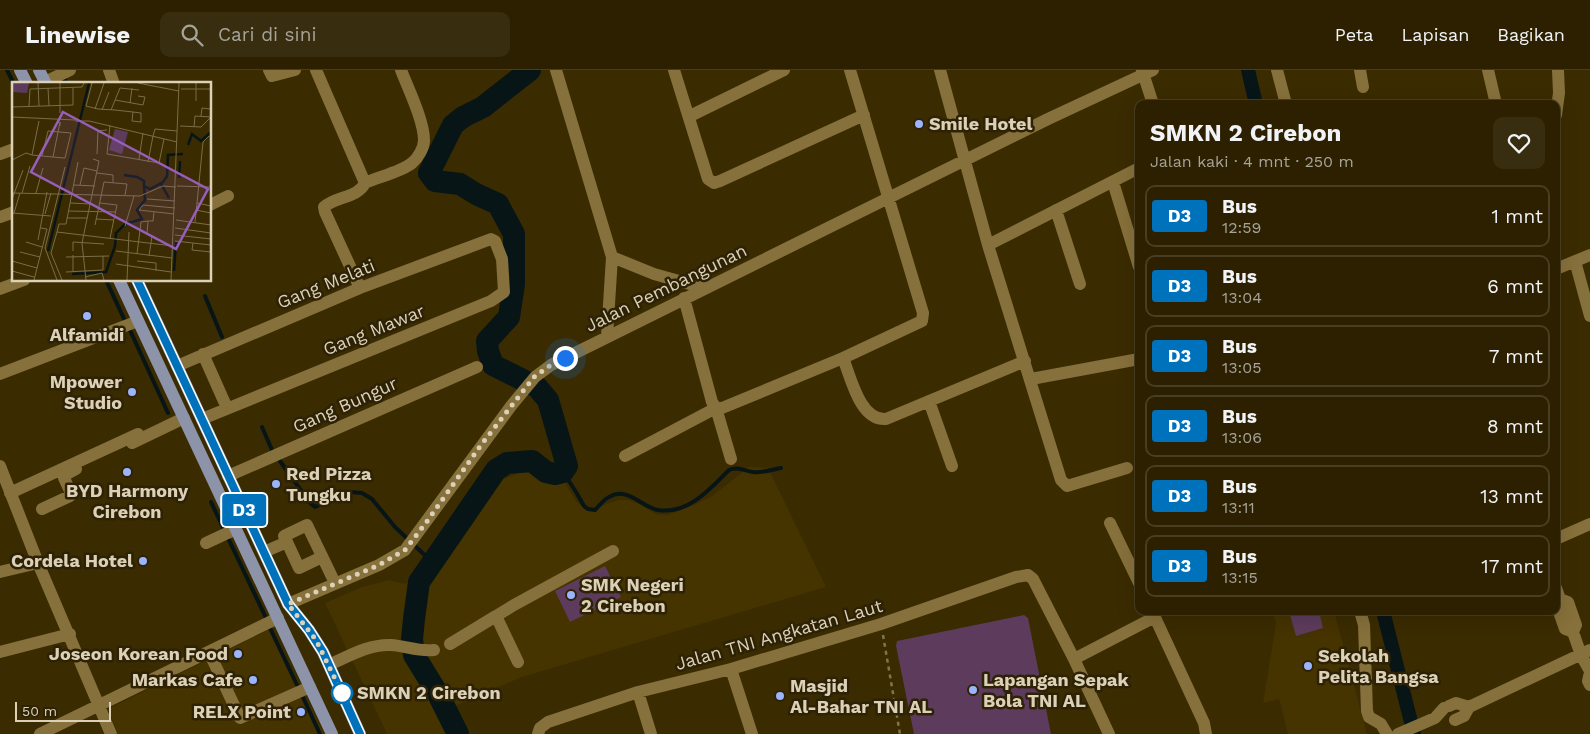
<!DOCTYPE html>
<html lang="id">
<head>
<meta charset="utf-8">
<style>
  body { margin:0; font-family:"Work Sans",sans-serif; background:#382d0f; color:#f1f3f6; height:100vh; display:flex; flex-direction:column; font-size:19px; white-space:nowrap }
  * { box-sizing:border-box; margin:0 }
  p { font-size:16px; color:#a6a399 }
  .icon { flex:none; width:28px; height:28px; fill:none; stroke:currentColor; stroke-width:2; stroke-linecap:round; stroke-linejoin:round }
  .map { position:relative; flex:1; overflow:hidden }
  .panel { position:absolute; left:1135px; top:30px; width:425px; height:515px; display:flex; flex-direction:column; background:#2c2000; border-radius:10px; box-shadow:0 5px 20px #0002,0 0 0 1px #483e22 }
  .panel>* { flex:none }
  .badge { padding:0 10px; border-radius:4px; font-size:18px; line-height:32px }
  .scale { position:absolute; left:15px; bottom:12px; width:96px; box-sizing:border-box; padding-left:5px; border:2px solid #dcd1b6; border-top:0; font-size:14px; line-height:18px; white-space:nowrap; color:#dcd1b6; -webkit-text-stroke:4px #2d2206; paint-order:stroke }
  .you { position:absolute; width:25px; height:25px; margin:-12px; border:4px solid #fff; border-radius:50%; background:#1a73e8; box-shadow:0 0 0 8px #1a73e833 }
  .map>.badge { position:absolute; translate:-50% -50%; box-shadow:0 0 0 2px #fff }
  .round { display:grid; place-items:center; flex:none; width:52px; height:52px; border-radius:10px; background:#382d0f }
  .headline { display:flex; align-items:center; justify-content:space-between; height:85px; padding:0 15px }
  h1 { font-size:24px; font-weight:700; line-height:38px }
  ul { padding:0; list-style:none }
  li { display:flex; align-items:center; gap:15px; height:62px; margin:0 10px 8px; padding:0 5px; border:2px solid #483e22; border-radius:10px }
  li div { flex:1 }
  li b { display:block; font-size:19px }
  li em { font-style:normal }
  li .badge { min-width:55px; font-weight:700; text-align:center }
  header { display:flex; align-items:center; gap:30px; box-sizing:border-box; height:70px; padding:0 25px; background:#2c2000; border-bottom:1px solid #483e22 }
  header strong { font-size:24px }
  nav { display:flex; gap:28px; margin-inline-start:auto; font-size:18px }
  .search { width:350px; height:45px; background:#382d0f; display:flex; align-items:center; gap:12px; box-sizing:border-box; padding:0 18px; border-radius:10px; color:#a6a399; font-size:19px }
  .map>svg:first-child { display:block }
  .built { fill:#453300 }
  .green { fill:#5d3b5c }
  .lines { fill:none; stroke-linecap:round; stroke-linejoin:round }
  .stream { stroke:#081517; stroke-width:4 }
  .canal { stroke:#081517; stroke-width:14 }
  .river { stroke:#081517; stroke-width:22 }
  .path { stroke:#817450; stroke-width:2.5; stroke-dasharray:4 4; stroke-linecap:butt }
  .minor { stroke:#86703b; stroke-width:12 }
  .major { stroke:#8d93a8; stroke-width:12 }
  .line-casing { stroke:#fff; stroke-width:11 }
  .line { stroke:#0072bc; stroke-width:8 }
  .walk { stroke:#dcd1b6; stroke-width:5; stroke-dasharray:0 9 }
  .poi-dot { fill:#9ab5fd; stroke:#2d2206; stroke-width:2 }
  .stop-dot { fill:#fff; stroke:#0072bc; stroke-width:2.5 }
  .labels { text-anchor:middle; stroke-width:5; stroke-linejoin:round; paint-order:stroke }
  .poi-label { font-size:18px; font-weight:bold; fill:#dcd1b6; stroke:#2d2206; text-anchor:start }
  .street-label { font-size:18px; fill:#dcd1b6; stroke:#2d2206 }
  .stop-label { font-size:18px; font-weight:bold; fill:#dcd1b6; stroke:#2d2206; text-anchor:start }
  .inset-river { fill:none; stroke:#081517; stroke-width:2.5 }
  .inset-road { fill:none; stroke:#7b6d49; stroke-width:1 }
  .view { fill:#985ebc; fill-opacity:0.15; stroke:#985ebc; stroke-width:2.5 }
  .inset-edge { fill:none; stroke:#dcd1b6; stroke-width:2.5 }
</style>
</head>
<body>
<header>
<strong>Linewise</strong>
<div class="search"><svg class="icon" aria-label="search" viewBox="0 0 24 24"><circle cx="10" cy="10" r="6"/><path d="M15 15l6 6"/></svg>Cari di sini</div>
<nav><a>Peta</a><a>Lapisan</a><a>Bagikan</a></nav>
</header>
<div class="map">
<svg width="1590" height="664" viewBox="0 0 1590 664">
  <rect width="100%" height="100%" fill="#3a2b00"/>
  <!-- built -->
  <path class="built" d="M 749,397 L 768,398 L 826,517 L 522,607 L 455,636 L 439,635 L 453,664 L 387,664 L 325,533 L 362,517 L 389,510 L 405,514 L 423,498 L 432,495 L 462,457 L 481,427 L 501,410 L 529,399 L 547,406 L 562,408 L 576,431 L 587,441 L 618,430 L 629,430 L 639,434 L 656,444 L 667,445 L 694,435 L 712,426 Z
    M 1273,541 L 1334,541 L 1367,664 L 1288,664 L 1279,629 L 1263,633 L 1276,554 Z
    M 272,558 L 324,664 L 118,664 L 108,639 Z"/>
  <!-- green -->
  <path class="green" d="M 605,496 L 621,527 L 570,552 L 555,521 Z
    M 1289,541 L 1319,541 L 1323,558 L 1296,566 Z
    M 1024,545 L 1028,548 L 1051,664 L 914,664 L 896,576 L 897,571 Z"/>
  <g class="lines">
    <!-- stream -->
    <path class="stream" d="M 7,0 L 14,14
      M 63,6 L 67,14
      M 106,210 L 125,251
      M 205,226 L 222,267
      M 129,258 L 168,343
      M 262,357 L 272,380
      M 280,391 L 309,432 L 315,437 L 350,422 L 362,423 L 372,429 L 395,457 L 432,492
      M 563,402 L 576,422 L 584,436 L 588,439 L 595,440 C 599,436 604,429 609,427 C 628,416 641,437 658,440 C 688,445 711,418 729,400 C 738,396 744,401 753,402 C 762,403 771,400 781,398
      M 211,432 L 267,550
      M 269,556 L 298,617
      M 301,623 L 320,664"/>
    <!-- canal -->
    <path class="canal" d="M 1248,0 L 1256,34
      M 1383,541 L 1414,664"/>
    <!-- river -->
    <path class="river" d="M 458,664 L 438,624 L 414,585 L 412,569 L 414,549 L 419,512 L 496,400 L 507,393 L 532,391 L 546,402 L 555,404 L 563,402 L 567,396 L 548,330 L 537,317 L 493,295 L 488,281 L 487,271 L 509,247 L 514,214 L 514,164 L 498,134 L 476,124 L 460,114 L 435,111 L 429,103 L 453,55 L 463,47 L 483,37 L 530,0"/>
    <!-- path -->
    <path class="path" d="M 883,565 L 900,664"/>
    <!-- minor -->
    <path class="minor" d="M 109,0 L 114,14
      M 269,0 L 272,6 L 295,0
      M 316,0 L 365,113 C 358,128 336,126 324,137 L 325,142 L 360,218
      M 556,0 L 612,187 L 607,266
      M 674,0 L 708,109 L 714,113 L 720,111 L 864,45
      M 940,0 L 988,175 L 1061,410 L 1067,416 L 1127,398
      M 1142,0 L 1153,34
      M 1277,0 L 1286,34
      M 1360,0 L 1363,17
      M 1488,0 L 1496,34
      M 45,12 L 70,0
      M 1556,45 L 1559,23 L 1558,0
      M 690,46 L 784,0
      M 0,84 L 14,79
      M 1113,112 L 1139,197
      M 365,113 C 378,107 401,102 412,93 C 418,88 424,78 424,70 C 424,51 408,18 401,0
      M 210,135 L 228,126
      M 1056,140 L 1080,214
      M 0,147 L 14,142
      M 988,175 L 1139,98
      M 612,187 L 654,204 L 704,218
      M 1575,191 L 1590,246
      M 1556,199 L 1590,185
      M 0,219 L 24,210
      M 684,228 L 712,332 L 716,338 L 731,389
      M 203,284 L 227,338
      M 843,288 C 851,308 860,351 886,349 L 1025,291
      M 177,296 L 360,218 L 491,169 L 495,171 L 502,189 L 504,222 L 491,231 L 202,349
      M 0,304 L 138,251
      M 1031,309 L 1139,289
      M 929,331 L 952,396
      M 132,373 L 184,348
      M 625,386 L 716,338 L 722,338 L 843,288 L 922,251 L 923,243 L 850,0
      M 0,396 L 38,493 L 0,502
      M 228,406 L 477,297
      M 10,423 L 138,364
      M 42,439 L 70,426 L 71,423 L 64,408 L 65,405 L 76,399
      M 1110,453 L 1139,513
      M 1556,469 L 1590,454
      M 287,472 L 299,498 L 322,487
      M 206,473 L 236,459
      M 264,482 L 287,472 L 284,466 L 307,455 L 335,513
      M 38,493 L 111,664
      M 1556,518 L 1560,529 L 1557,536 L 1565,559 L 1573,562 L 1576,555 L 1568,532 L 1560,529
      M 288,534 L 379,495 L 405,480 L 511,336 L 535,307 L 551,295 L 1048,49 L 1153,0
      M 1152,541 L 1204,653 L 1206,664
      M 1360,541 L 1364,555 L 1367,641 L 1369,647 L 1381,654 L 1387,664
      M 496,546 L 514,535 L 613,481
      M 1573,562 L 1581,585 L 1590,601
      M 450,574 L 496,546 L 518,592
      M 0,582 L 70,564
      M 209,582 L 240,648 L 310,617
      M 1074,589 L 1155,547
      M 329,595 C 349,586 369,574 391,575 C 406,576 419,582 434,580
      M 731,599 L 752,664
      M 1590,602 L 1588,611 L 1590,615
      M 638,622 L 651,664
      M 1449,636 L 1456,633 L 1469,637
      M 1455,650 L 1464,646 L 1469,637 L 1590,580
      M 40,664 L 278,548
      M 538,664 L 540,658 L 548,652 L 638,622 L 731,599 L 881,554 L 1016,507 L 1028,505 L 1033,509 L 1074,589 L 1109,664
      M 1398,664 L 1435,648 L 1444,638"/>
    <!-- major -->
    <path class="major" d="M 20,0 L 27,14
      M 39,0 L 46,14
      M 119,210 L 332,664
      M 137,210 L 288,534 L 309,560 L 323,582 L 360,664"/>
  </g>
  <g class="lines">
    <!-- line casing -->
    <g class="line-casing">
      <path id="line" d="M 137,210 L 288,534 L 309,560 L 323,582 L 360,664"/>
    </g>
    <!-- line -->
    <use href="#line" class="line"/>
    <!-- walk -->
    <path class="walk" d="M 342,623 L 316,570 L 288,534 L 379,495 L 405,480 L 428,450 L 481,375 L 534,307 L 551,295 L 565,288"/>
  </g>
  <!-- markers -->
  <g class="poi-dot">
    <circle cx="919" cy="54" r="5"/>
    <circle cx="87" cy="246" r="5"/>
    <circle cx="132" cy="322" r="5"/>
    <circle cx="127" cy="402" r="5"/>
    <circle cx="276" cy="414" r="5"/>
    <circle cx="143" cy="491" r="5"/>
    <circle cx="571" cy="525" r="5"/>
    <circle cx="238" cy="584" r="5"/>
    <circle cx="1308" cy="596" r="5"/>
    <circle cx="253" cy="610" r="5"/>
    <circle cx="973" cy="620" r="5"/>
    <circle cx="780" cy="626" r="5"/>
    <circle cx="301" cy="642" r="5"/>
  </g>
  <circle class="stop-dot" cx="342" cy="623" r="10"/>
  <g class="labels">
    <!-- poi labels -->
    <g class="poi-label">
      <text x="929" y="60">Smile Hotel</text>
      <text x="87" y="271" text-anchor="middle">Alfamidi</text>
      <text x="122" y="318" text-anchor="end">Mpower<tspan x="122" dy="21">Studio</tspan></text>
      <text x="286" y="410">Red Pizza<tspan x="286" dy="21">Tungku</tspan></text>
      <text x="127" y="427" text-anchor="middle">BYD Harmony<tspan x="127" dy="21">Cirebon</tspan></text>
      <text x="133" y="497" text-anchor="end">Cordela Hotel</text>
      <text x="581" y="521">SMK Negeri<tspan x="581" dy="21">2 Cirebon</tspan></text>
      <text x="228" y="590" text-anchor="end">Joseon Korean Food</text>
      <text x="1318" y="592">Sekolah<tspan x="1318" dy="21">Pelita Bangsa</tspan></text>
      <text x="243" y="616" text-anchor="end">Markas Cafe</text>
      <text x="983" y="616">Lapangan Sepak<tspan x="983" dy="21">Bola TNI AL</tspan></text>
      <text x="790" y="622">Masjid<tspan x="790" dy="21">Al-Bahar TNI AL</tspan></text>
      <text x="291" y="648" text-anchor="end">RELX Point</text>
    </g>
    <!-- street labels -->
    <g class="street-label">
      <text transform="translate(326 214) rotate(-22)" y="6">Gang Melati</text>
      <text transform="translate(666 218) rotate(-26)" y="6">Jalan Pembangunan</text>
      <text transform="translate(374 260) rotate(-22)" y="6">Gang Mawar</text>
      <text transform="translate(345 335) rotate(-24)" y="6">Gang Bungur</text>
      <text transform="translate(779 565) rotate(-16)" y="6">Jalan TNI Angkatan Laut</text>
    </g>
    <!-- stop labels -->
    <g class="stop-label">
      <text x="357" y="629">SMKN 2 Cirebon</text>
    </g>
  </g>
  <!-- overview -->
  <g transform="translate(12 12)">
    <rect width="199" height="199" fill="#3a2b00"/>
    <path d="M 0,1 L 17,1 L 15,11 L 0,10 L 0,16 ZM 103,47 L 116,50 L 110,72 L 97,68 Z" fill="#5d3b5c"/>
    <path class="inset-river" d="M 176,63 L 180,52 L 189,59 L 199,50M 112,93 L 125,95 L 132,99 L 132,103M 167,96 L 168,79M 149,102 L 157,116M 36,169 L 77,1M 162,189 L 164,160M 60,192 L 94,190 L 103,164 L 104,151 L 113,142 L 130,137 L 125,128 L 133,118 L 132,104 L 138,107 L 151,100 L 155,94 L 156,73 L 171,72"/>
    <path class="inset-road" d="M 26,1 L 27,24M 48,1 L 48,31M 80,1 L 74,24 L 86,27 L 103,28 L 121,30 L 129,31 L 129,40 L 120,39 L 121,30M 126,1 L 167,9M 36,6 L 37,24M 169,7 L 199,7M 103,18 L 131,23 L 133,15 L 126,14M 184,19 L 184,1M 118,21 L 120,6M 17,24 L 18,7 L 70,5 L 72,1M 0,25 L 61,23 L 61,6M 83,27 L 92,1M 90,28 L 97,10M 99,28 L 108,6 L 127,8M 189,34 L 190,26 L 198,27M 0,35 L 63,38M 63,39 L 77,39 L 165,60M 98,43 L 95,72 L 147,81 L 152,57M 168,44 L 189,45 L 199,35M 182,45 L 183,34 L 199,35M 141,54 L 143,47 L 165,49M 85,72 L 86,49 L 95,48M 20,73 L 30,74 L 52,76 L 53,76 L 59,51 L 36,49 L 30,74M 41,75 L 48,40 L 48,44M 127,77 L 131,51M 0,78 L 14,71 L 20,73 L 27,39M 136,80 L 141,54M 85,91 L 101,93 L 101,100M 62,103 L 83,104M 68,103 L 72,86 L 85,89M 165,104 L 199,105M 0,111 L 128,114 L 151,104 L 164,105M 10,111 L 18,84M 24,111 L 31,86M 0,117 L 11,88M 135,117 L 163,119M 58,121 L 79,122M 88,121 L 105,123 L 98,156M 185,121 L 191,60 L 197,54M 184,128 L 199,131M 56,129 L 104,130M 0,131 L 39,134M 2,131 L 8,111M 33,132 L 39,111M 162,132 L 127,128 L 131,123 L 163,126M 55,136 L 75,136M 84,137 L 102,138M 164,138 L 199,143M 183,140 L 185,121 L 199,124M 83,143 L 92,100 L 115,102 L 113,113M 113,144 L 122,114M 163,146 L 199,151M 45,150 L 47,142 L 54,142 L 66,80M 163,153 L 199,157M 26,158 L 35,110M 163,159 L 199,163M 14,160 L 30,165M 181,161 L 180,168 L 199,170M 61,169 L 61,160 L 92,162M 104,169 L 160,176M 8,170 L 28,175M 125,172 L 129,140 L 136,139M 61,173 L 61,189M 137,174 L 140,154 L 135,152 L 136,139 L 141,139 L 142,130M 54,175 L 97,174M 0,179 L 25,186M 125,179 L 144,181 L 144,189M 104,182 L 159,190M 0,189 L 22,195M 54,190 L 91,188 L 91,174M 73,195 L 90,191 L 92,198M 22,198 L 35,147 L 29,146M 45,198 L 33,166 L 53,85M 50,198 L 39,171 L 45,150 L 161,164M 74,198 L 70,161 L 87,79 L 81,77M 115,198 L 117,150M 159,198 L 167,1"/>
    <path class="view" d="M 51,30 L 196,107 L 164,167 L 19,90 Z"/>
    <rect width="199" height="199" class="inset-edge"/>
  </g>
</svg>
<div class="scale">50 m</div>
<div class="you" style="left:565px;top:288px"></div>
<b class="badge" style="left:244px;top:440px;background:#0072bc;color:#fff">D3</b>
<section class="panel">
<div class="headline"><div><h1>SMKN 2 Cirebon</h1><p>Jalan kaki · 4 mnt · 250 m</p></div><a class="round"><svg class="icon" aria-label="heart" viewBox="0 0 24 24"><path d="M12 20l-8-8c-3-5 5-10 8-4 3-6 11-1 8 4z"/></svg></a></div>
<ul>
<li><span class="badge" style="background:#0072bc;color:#fff">D3</span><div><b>Bus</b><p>12:59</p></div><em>1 mnt</em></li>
<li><span class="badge" style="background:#0072bc;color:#fff">D3</span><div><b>Bus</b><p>13:04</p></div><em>6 mnt</em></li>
<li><span class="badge" style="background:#0072bc;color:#fff">D3</span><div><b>Bus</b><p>13:05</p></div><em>7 mnt</em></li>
<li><span class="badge" style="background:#0072bc;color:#fff">D3</span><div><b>Bus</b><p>13:06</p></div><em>8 mnt</em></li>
<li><span class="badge" style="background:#0072bc;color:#fff">D3</span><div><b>Bus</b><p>13:11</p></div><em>13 mnt</em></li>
<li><span class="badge" style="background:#0072bc;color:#fff">D3</span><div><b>Bus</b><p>13:15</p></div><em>17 mnt</em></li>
</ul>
</section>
</div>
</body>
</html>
